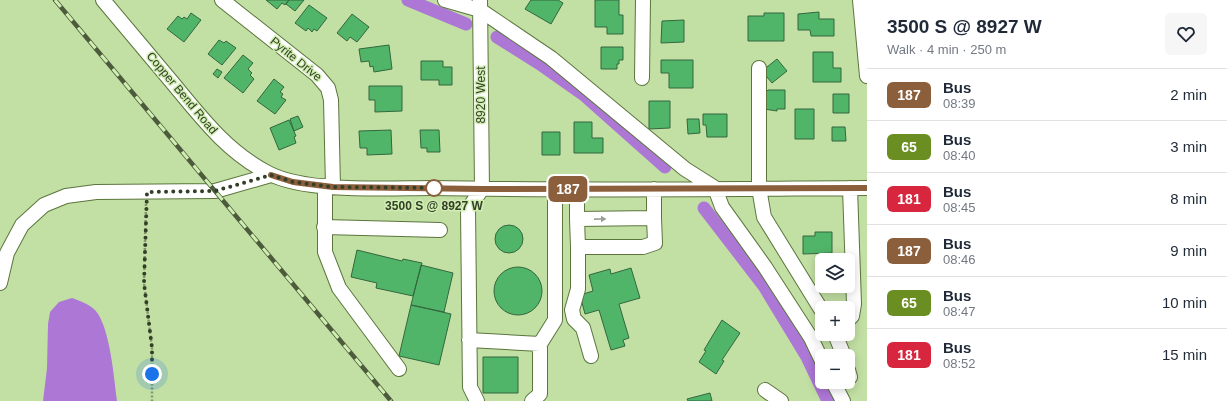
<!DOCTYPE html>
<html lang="en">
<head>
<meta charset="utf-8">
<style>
  body { margin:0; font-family:Arial,sans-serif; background:#f6f6f7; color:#1f2937; height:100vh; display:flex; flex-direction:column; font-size:15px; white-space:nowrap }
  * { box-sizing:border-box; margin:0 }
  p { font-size:13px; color:#747a83 }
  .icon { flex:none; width:22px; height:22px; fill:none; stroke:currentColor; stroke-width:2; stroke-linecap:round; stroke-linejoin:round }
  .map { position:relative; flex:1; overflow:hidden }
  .details { display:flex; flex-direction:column; background:#fff; width:360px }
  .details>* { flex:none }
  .badge { padding:0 8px; border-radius:6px; font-size:14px; line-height:26px }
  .fabs { position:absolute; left:815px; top:253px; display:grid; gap:8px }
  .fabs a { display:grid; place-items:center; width:40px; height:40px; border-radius:6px; background:#fff; box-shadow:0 2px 10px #0003; font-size:20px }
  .you { position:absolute; width:20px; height:20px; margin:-10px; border:3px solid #fff; border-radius:50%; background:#1a73e8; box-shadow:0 0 0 6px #1a73e833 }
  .map>.badge { position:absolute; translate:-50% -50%; box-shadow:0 0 0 2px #fff }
  .round { display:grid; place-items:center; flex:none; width:42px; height:42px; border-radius:6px; background:#f6f6f7 }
  .head { display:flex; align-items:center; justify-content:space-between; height:68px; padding:0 20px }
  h1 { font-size:19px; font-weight:700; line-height:30px }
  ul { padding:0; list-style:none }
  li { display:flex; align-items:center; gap:12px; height:52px; padding:0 20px; border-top:1px solid #e0e1e3 }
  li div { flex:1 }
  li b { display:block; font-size:15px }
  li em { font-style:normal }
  li .badge { min-width:44px; font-weight:700; text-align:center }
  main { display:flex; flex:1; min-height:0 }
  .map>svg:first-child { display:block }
  .water { fill:#ad77d6 }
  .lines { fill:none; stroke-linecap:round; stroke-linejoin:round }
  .canal { stroke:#ad77d6; stroke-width:13 }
  .building { fill:#50b569; stroke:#33673e }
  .minor-casing { stroke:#5b753d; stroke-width:16 }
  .path { stroke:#81976b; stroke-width:2.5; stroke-dasharray:2 2; stroke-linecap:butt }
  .minor { stroke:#fff; stroke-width:14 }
  .rail-casing { stroke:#4c5b3c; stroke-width:4.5 }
  .rail { stroke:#d0eeb1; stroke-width:3; stroke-dasharray:9; stroke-linecap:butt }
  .oneway { fill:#999f93 }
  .line-casing { stroke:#fff; stroke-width:9 }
  .line { stroke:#8b5e3c; stroke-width:6 }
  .walk { stroke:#333f27; stroke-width:4; stroke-dasharray:0 7.2 }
  .stop-dot { fill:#fff; stroke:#8b5e3c; stroke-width:2 }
  .labels { text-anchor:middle; stroke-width:3; stroke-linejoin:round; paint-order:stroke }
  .street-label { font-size:12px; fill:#333f27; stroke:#d0eeb1 }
  .stop-label { font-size:12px; font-weight:bold; fill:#333f27; stroke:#d0eeb1 }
</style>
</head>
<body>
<main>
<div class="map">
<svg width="867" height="401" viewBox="0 0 867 401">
  <rect width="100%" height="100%" fill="#c3e0a4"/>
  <!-- water -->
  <path class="water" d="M 72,298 C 80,301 87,303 94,309 C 110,324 114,379 117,401 L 43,401 L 47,368 L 48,324 L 50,312 L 59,302 Z"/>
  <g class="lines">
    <!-- canal -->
    <path class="canal" d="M 408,0 L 466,24
      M 497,37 L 540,64 L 584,95 L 665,167
      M 704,208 L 764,286 L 807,357 L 828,401"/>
  </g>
  <!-- building -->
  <path class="building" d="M 266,0 L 289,0 L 285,5 L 282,3 L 277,9 Z
    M 289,0 L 304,0 L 295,11 L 286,4 Z
    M 531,0 L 558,0 L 563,3 L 551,24 L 525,9 Z
    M 595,0 L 619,0 L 619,15 L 623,15 L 623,34 L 607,34 L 607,27 L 595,27 Z
    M 309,5 L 327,18 L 317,31 L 314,29 L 312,32 L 308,28 L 306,31 L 295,23 Z
    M 819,12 L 819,19 L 834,19 L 834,36 L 811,36 L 810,30 L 798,30 L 798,14 Z
    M 191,13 L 201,20 L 184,42 L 167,29 L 178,16 L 182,19 L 184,17 L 187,19 Z
    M 764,13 L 784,13 L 784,41 L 748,41 L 748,16 L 764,16 Z
    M 352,14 L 369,27 L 357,42 L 350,37 L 347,41 L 337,33 Z
    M 684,20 L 684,42 L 661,43 L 662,21 Z
    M 219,40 L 224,43 L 226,41 L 236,48 L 222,65 L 208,54 Z
    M 389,45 L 392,69 L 374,72 L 373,66 L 370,67 L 369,61 L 361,62 L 359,49 Z
    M 601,47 L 623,47 L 623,60 L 619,60 L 619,64 L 617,64 L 617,69 L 601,69 Z
    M 813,52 L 833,52 L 833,68 L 841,68 L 841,82 L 813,82 Z
    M 243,55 L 253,63 L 248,69 L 252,73 L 250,75 L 254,79 L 243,93 L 224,78 Z
    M 777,59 L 787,71 L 772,83 L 762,71 Z
    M 661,60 L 693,60 L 693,88 L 669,88 L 669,73 L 661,73 Z
    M 421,61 L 443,61 L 443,67 L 452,67 L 452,85 L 439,85 L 439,80 L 421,80 Z
    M 217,69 L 222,72 L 218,78 L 213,74 Z
    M 274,79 L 284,87 L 280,92 L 283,94 L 281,97 L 286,100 L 275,114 L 257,101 Z
    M 369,86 L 402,86 L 402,111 L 375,112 L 375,100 L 369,100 Z
    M 768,90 L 785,90 L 785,109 L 777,109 L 777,111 L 764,109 L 764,94 Z
    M 833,94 L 849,94 L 849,113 L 833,113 Z
    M 649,101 L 670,101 L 670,128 L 649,129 Z
    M 795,109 L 814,109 L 814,139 L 795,139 Z
    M 703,114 L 727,114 L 727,137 L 707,137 L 706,125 L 703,125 Z
    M 298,116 L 303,127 L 294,131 L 290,119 Z
    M 687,119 L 699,119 L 700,133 L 688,134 Z
    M 289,120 L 296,136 L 294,137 L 296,143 L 279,150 L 270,128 Z
    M 574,122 L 592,122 L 592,138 L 603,138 L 603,153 L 574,153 Z
    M 832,127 L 845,127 L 846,141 L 832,141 Z
    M 391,130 L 392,154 L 367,155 L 367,148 L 360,148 L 359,131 Z
    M 420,130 L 439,130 L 440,152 L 427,152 L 427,148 L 421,148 Z
    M 542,132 L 560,132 L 560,155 L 542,155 Z
    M495 239a14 14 0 1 1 28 0a14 14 0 1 1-28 0Z
    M 815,232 L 832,232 L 832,253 L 803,254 L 803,236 L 815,236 Z
    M 357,250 L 402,261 L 403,259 L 422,263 L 413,296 L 376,288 L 377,283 L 351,277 Z
    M 421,265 L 453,273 L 444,312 L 411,305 Z
    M494 291a24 24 0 1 1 48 0a24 24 0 1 1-48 0Z
    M 631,268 L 640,298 L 619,304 L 629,338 L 623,340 L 625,346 L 611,350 L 599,310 L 585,314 L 580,295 L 593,291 L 589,275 L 610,269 L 611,274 Z
    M 411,305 L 451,314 L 439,365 L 399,356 Z
    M 722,320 L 740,333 L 722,360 L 724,361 L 716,374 L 699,362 L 706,351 L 704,350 Z
    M 483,357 L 518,357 L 518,393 L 483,393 Z
    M 710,393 L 712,401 L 688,401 L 687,399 Z"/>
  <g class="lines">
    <!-- minor casing -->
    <g class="minor-casing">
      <path id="minor" d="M 103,0 C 126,27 148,54 171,81 C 201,117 226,151 268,173 C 306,193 387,188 431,188 C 576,191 722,189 867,188
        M 222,0 L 317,75 L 328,88 L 331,100 L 333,187
        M 445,0 L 480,10 L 551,58 L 685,169 L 715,188 L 722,207 L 765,267 L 811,338 L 822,361
        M 860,0 L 867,76
        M 759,68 L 759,188 L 764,217 L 822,311
        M 642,78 L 643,0
        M 325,186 L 325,252 L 339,288 L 399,369
        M 577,189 L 577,219 L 654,218 L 654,189
        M 577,219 L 578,247 L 643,247 L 655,243 L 654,218
        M 324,227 L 440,230
        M 578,247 L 578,289 L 572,310 L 574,319 L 583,328 L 591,356
        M 0,283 L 7,253 L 22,225 L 44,205 L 66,196 L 96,192 L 215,191 L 271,175
        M 848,320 L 852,316 L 854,304 L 850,188
        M 835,334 L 844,356
        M 469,340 L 540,344
        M 848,370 L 850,377
        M 833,382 L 843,401
        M 765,390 L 781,401
        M 477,401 L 470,387 L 468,209 L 482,189 L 480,0
        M 532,401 L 540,394 L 540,344 L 555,320 L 555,189"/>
    </g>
    <!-- path -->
    <path class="path" d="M 146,204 L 144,283 L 152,348 L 152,401"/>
    <!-- minor -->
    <use href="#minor" class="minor"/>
    <!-- rail casing -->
    <g class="rail-casing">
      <path id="rail" d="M 55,0 L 391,401"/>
    </g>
    <!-- rail -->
    <use href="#rail" class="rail"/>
  </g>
  <!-- one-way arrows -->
  <defs><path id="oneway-solid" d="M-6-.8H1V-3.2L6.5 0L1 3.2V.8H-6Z"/></defs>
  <use class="oneway" href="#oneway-solid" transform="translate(600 219) rotate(-1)"/>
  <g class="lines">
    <!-- line casing -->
    <g class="line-casing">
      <path id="line" d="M 271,175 L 293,182 L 333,187 L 482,189 L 867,188"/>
    </g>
    <!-- line -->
    <use href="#line" class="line"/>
    <!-- walk -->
    <path class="walk" d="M 152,374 L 152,348 L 144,283 L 147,192 L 215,191 L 271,175 L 293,182 L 333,187 L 437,188 L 434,188"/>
  </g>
  <!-- markers -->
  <circle class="stop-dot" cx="434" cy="188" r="8"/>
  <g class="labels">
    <!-- street labels -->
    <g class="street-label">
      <text transform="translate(296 59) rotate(39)" y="4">Pyrite Drive</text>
      <text transform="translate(182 93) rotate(50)" y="4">Copper Bend Road</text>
      <text transform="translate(481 95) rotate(-90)" y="4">8920 West</text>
    </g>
    <!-- stop labels -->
    <g class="stop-label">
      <text x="434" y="210">3500 S @ 8927 W</text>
    </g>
  </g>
</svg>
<div class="fabs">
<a><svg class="icon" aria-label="layers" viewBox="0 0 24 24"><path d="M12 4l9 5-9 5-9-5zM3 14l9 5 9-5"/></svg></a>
<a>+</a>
<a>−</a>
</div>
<div class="you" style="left:152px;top:374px"></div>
<b class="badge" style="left:568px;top:189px;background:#8b5e3c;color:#fff">187</b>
</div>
<section class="details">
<div class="head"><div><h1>3500 S @ 8927 W</h1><p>Walk · 4 min · 250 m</p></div><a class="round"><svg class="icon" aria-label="heart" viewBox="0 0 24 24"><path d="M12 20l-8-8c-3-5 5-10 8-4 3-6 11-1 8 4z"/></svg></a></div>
<ul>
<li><span class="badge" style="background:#8b5e3c;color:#fff">187</span><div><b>Bus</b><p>08:39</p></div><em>2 min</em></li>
<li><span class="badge" style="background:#6b8e23;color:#fff">65</span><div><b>Bus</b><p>08:40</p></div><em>3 min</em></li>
<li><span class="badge" style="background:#d7263d;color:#fff">181</span><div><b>Bus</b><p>08:45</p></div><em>8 min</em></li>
<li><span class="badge" style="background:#8b5e3c;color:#fff">187</span><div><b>Bus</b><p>08:46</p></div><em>9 min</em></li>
<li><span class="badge" style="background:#6b8e23;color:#fff">65</span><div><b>Bus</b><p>08:47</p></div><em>10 min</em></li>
<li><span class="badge" style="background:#d7263d;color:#fff">181</span><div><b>Bus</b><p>08:52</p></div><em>15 min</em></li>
</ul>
</section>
</main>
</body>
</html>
